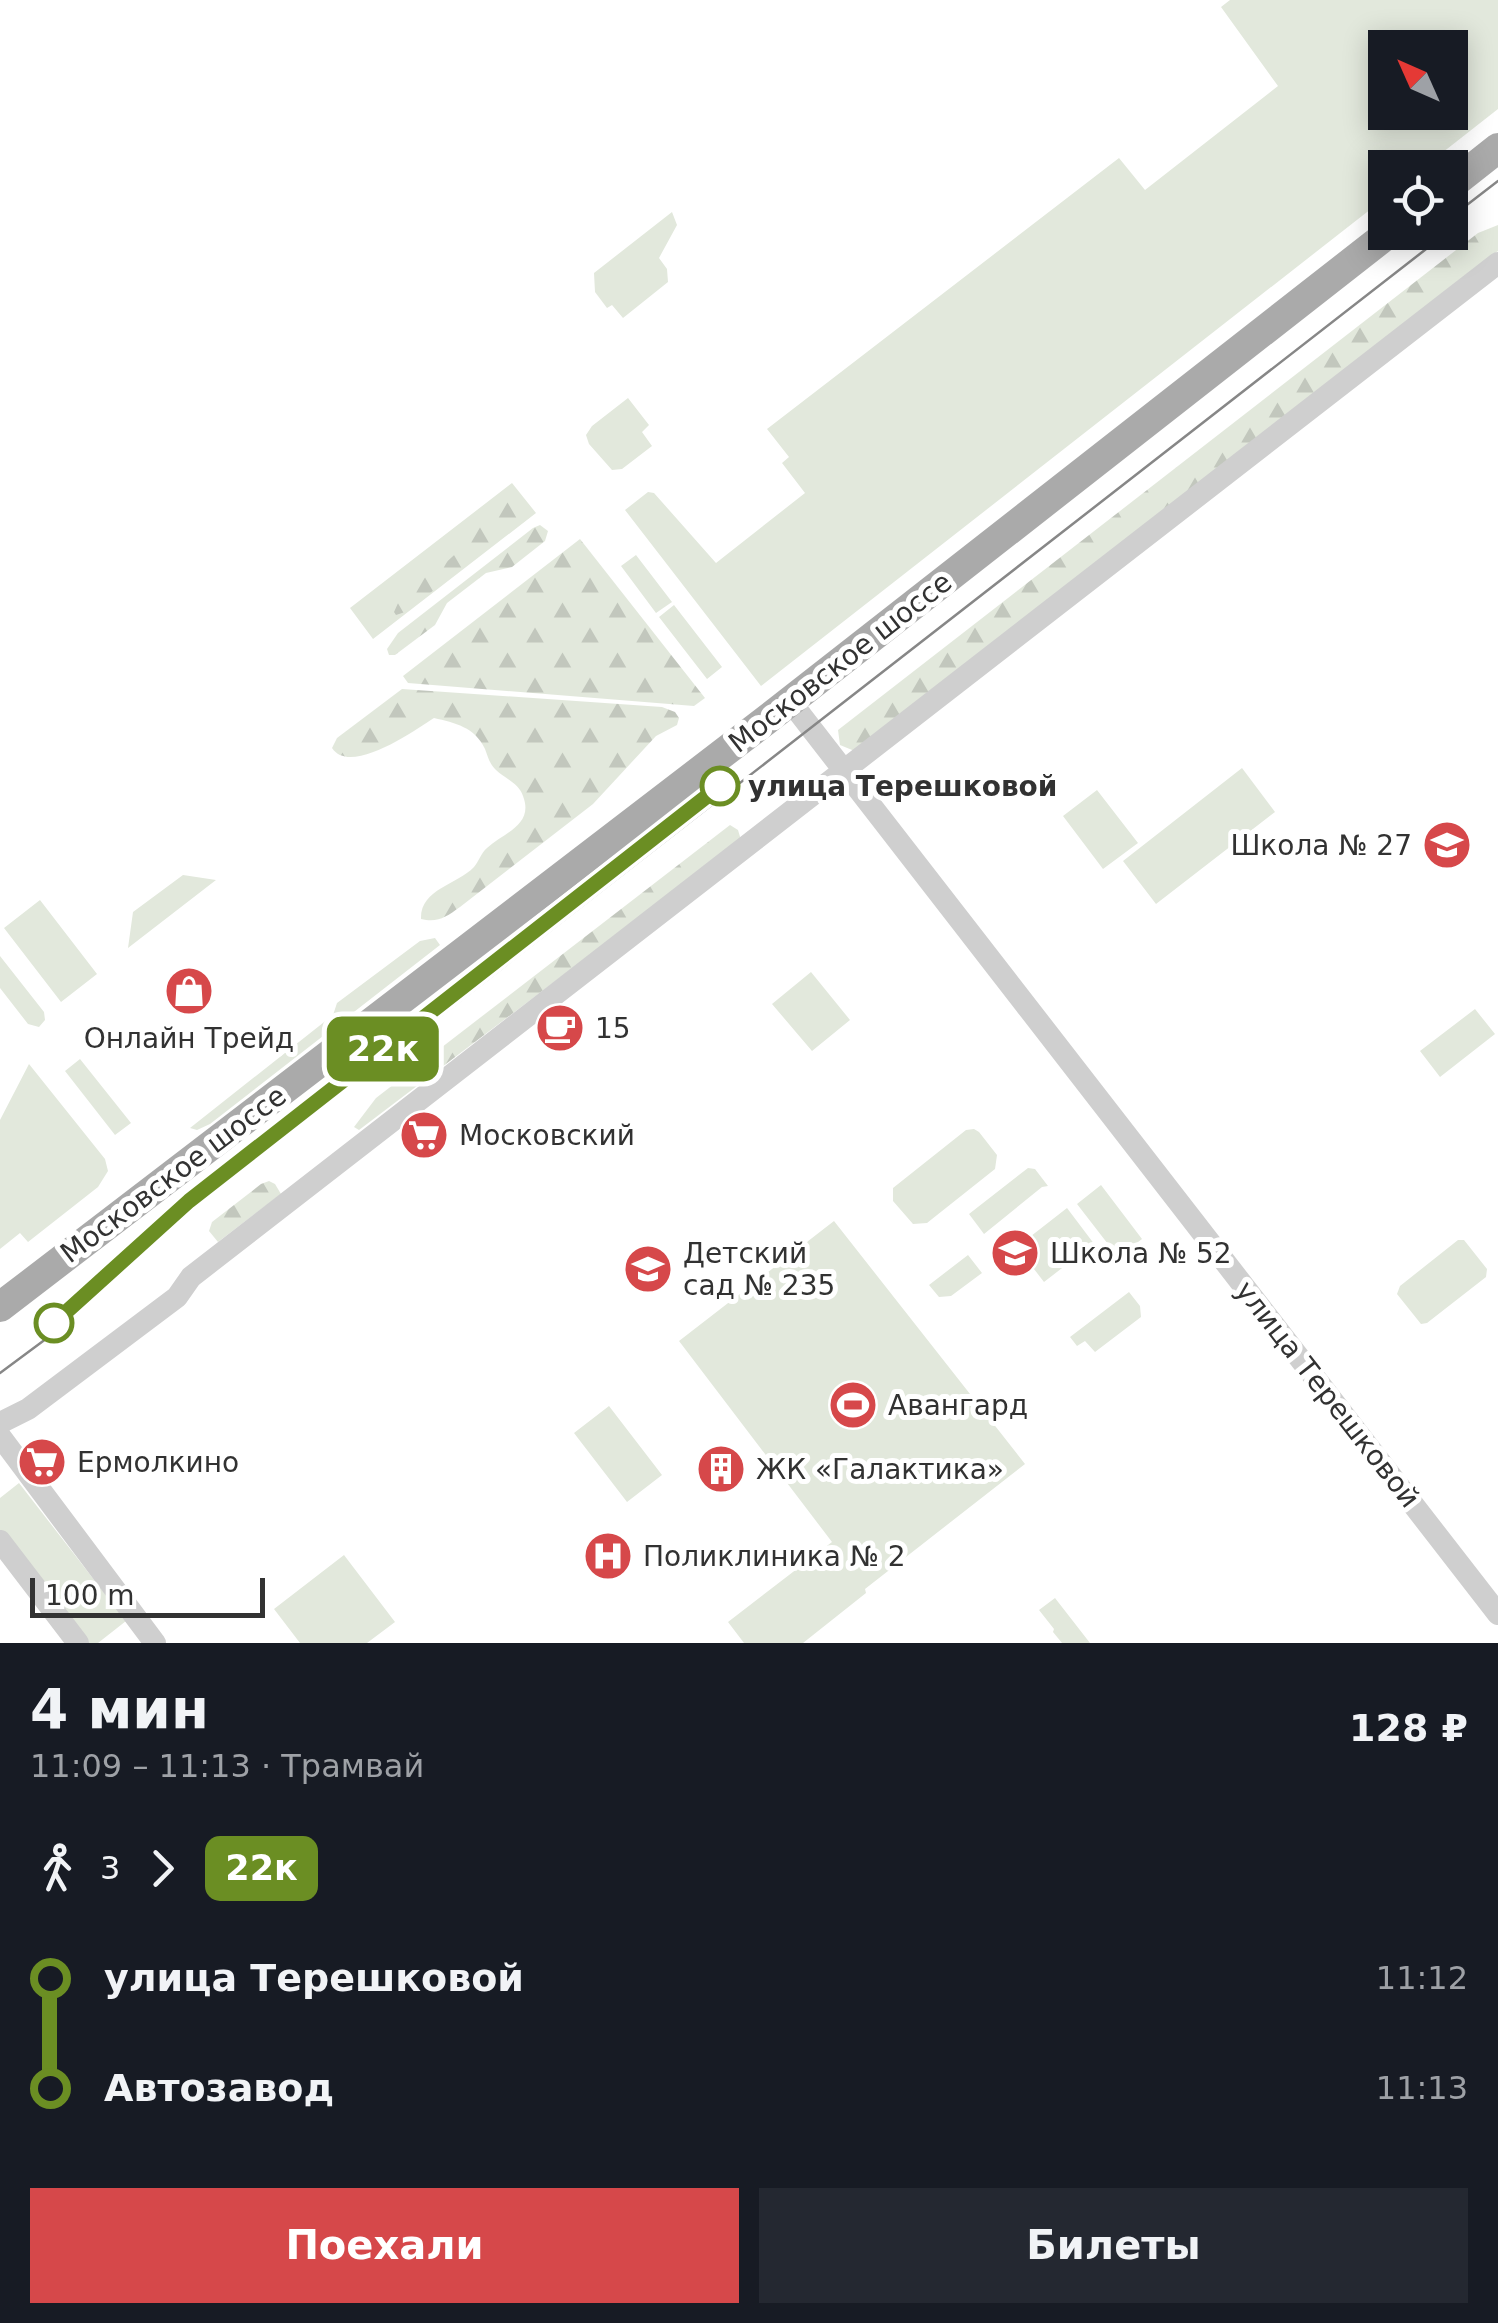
<!DOCTYPE html>
<html lang="ru">
<head>
<meta charset="utf-8">
<style>
  body { margin:0; font-family:"DejaVu Sans",sans-serif; background:#242831; color:#f1f3f6; height:100vh; display:flex; flex-direction:column; font-size:38px; white-space:nowrap }
  * { box-sizing:border-box; margin:0 }
  p { font-size:32px; color:#9ea1a6 }
  .icon { flex:none; width:55px; height:55px; fill:none; stroke:currentColor; stroke-width:2; stroke-linecap:round; stroke-linejoin:round }
  .map { position:relative; height:1643px; overflow:hidden }
  .panel { display:flex; flex-direction:column; background:#171b24; flex:1 }
  .panel>* { flex:none }
  .badge { padding:0 20px; border-radius:15px; font-size:35px; line-height:65px }
  .needle { width:65px; rotate:315deg }
  .fabs { position:absolute; left:1368px; top:30px; display:grid; gap:20px }
  .fabs a { display:grid; place-items:center; width:100px; height:100px; border-radius:0px; background:#171b24; box-shadow:0 5px 25px #0003; font-size:50px }
  .scale { position:absolute; left:30px; bottom:25px; width:235px; box-sizing:border-box; padding-left:10px; border:5px solid #323232; border-top:0; font-size:28px; line-height:35px; white-space:nowrap; color:#323232; -webkit-text-stroke:8px #fff; paint-order:stroke }
  .map>.badge { position:absolute; translate:-50% -50%; box-shadow:0 0 0 5px #fff }
  .legs { display:flex; align-items:center; gap:15px; height:110px; padding:0 30px; font-size:32px }
  .legs p { margin-inline-start:auto }
  .overview { display:flex; align-items:center; justify-content:space-between; height:170px; padding:0 30px }
  h1 { font-size:55px; font-weight:700; line-height:75px }
  .action { display:flex; gap:20px; margin-top:auto; padding:20px 30px }
  .action a { flex:1; height:115px; border-radius:0px; background:#d6484a; color:#fff; font-size:40px; font-weight:700; line-height:115px; text-align:center }
  .action a+a { background:#242831; color:#f1f3f6 }
  ul { padding:0 30px; list-style:none }
  li { display:flex; align-items:center; gap:35px; height:110px; font-size:38px }
  li i { display:grid; place-items:center; width:15px; height:100%; margin:0 12px; background:currentColor }
  li i::after { content:''; width:25px; height:25px; margin:-12px; border:8px solid; border-radius:50%; background:#171b24 }
  li p { margin-inline-start:auto }
  li:first-child i { background:linear-gradient(#0000 50%,currentColor 0) }
  li:last-child i { background:linear-gradient(currentColor 50%,#0000 0) }
  .map>svg:first-child { display:block }
  .green { fill:#e2e8dc; fill-rule:evenodd }
  .forest { fill:url(#forest-firs) }
  .lines { fill:none; stroke-linecap:round; stroke-linejoin:round }
  .minor { stroke:#cfcfcf; stroke-width:22 }
  .major { stroke:#aaa; stroke-width:30 }
  .tram { stroke:#878787; stroke-width:2.5 }
  .line-1-casing { stroke:#fff; stroke-width:22 }
  .line-1 { stroke:#6b8e23; stroke-width:15 }
  .stop-1-dot { fill:#fff; stroke:#6b8e23; stroke-width:5 }
  .labels { text-anchor:middle; stroke-width:10; stroke-linejoin:round; paint-order:stroke }
  .street-label { font-size:28px; fill:#323232; stroke:#fff }
  .stop-label { font-size:28px; font-weight:bold; fill:#323232; stroke:#fff; text-anchor:start }
  .poi-label { font-size:28px; fill:#323232; stroke:#fff; text-anchor:start }
</style>
</head>
<body>
<div class="map">
<svg width="1498" height="1643" viewBox="0 0 1498 1643">
  <defs>
    <pattern id="forest-firs" width="22" height="20" patternUnits="userSpaceOnUse" patternTransform="scale(2.5)"><rect width="22" height="20" fill="#e2e8dc"/><path d="M5 1l3.5 6h-7zM16 11l3.5 6h-7z" fill="#c2c7bd"/></pattern>
  </defs>
  <rect width="100%" height="100%" fill="#fff"/>
  <!-- green -->
  <path class="green" d="M 1230,0 L 1498,0 L 1498,109 L 1424,167 L 1385,168 L 1385,198 L 761,686 L 625,510 L 648,492 L 654,493 L 716,563 L 805,493 L 782,463 L 789,457 L 767,429 L 1119,158 L 1145,190 L 1278,86 L 1221,7 ZM 1385,48 L 1450,48 L 1450,112 L 1385,112 Z
    M 672,212 L 677,225 L 659,258 L 667,269 L 668,282 L 623,318 L 612,305 L 607,308 L 595,292 L 594,273 Z
    M 628,398 L 649,425 L 642,432 L 652,446 L 622,469 L 612,470 L 589,444 L 586,435 L 592,426 Z
    M 512,483 L 536,513 L 373,639 L 350,608 Z
    M 636,555 L 672,602 L 656,613 L 621,566 Z
    M 674,605 L 722,667 L 707,679 L 659,617 Z
    M 1242,768 L 1275,812 L 1156,904 L 1123,861 Z
    M 1097,790 L 1138,843 L 1103,869 L 1063,816 Z
    M 183,875 L 216,880 L 128,948 L 133,912 Z
    M 40,900 L 97,974 L 61,1002 L 4,928 Z
    M 435,938 L 440,945 L 210,1124 L 197,1130 L 190,1128 L 333,1015 L 337,1003 L 420,941 Z
    M 0,956 L 44,1012 L 45,1020 L 39,1027 L 28,1024 L 0,988 Z
    M 811,972 L 850,1020 L 812,1051 L 772,1004 Z
    M 1475,1009 L 1495,1034 L 1440,1077 L 1420,1051 Z
    M 80,1059 L 131,1123 L 115,1135 L 65,1071 Z
    M 29,1064 L 105,1159 L 108,1171 L 98,1187 L 28,1242 L 20,1233 L 0,1249 L 0,1120 Z
    M 974,1129 L 979,1132 L 997,1155 L 995,1169 L 927,1223 L 913,1224 L 893,1201 L 893,1188 L 966,1130 Z
    M 1028,1168 L 1035,1169 L 1048,1186 L 1042,1187 L 984,1234 L 969,1214 Z
    M 1101,1185 L 1142,1239 L 1118,1257 L 1077,1204 Z
    M 1067,1208 L 1104,1257 L 1099,1261 L 1088,1248 L 1044,1282 L 1017,1247 Z
    M 834,1221 L 1025,1464 L 865,1589 L 866,1593 L 803,1643 L 744,1643 L 728,1622 L 832,1542 L 679,1341 Z
    M 1458,1240 L 1464,1240 L 1487,1269 L 1486,1277 L 1427,1323 L 1421,1324 L 1397,1294 L 1400,1286 Z
    M 968,1255 L 982,1273 L 951,1296 L 939,1297 L 929,1285 Z
    M 1129,1292 L 1140,1306 L 1141,1317 L 1095,1352 L 1085,1341 L 1077,1346 L 1070,1337 Z
    M 609,1406 L 662,1475 L 627,1502 L 574,1433 Z
    M 19,1483 L 126,1621 L 98,1643 L 85,1643 L 0,1531 L 0,1498 Z
    M 344,1555 L 395,1622 L 367,1643 L 300,1643 L 274,1609 Z
    M 1055,1598 L 1090,1643 L 1062,1643 L 1053,1632 L 1054,1629 L 1039,1610 Z"/>
  <!-- forest -->
  <path class="forest" d="M 1498,225 L 1498,251 L 857,752 L 840,745 L 838,730 L 1478,233 Z
    M 514,496 L 521,496 L 532,512 L 530,517 L 405,612 L 396,615 L 394,612 L 404,590 L 439,569 L 465,545 L 474,527 Z
    M 540,525 L 548,531 L 545,541 L 512,567 L 486,573 L 447,603 L 435,625 L 395,655 L 389,655 L 387,649 L 398,633 L 533,528 Z
    M 580,539 L 705,698 L 694,706 L 408,683 L 403,676 Z
    M 402,689 L 662,707 L 675,712 L 679,718 L 677,725 L 656,736 L 593,804 L 460,907 C 446,917 438,923 421,919 C 420,889 457,885 474,867 C 479,861 481,853 487,848 C 505,832 534,825 523,796 C 519,783 504,778 496,770 C 489,763 488,757 485,749 C 475,727 455,723 434,718 C 414,731 350,776 332,748 L 337,738 Z
    M 730,825 L 738,830 L 741,840 L 359,1130 L 354,1127 L 376,1098 Z
    M 269,1181 L 275,1184 L 281,1194 L 218,1242 L 209,1231 L 212,1222 L 261,1184 Z"/>
  <g class="lines">
    <!-- minor -->
    <path class="minor" d="M 790,701 L 1498,1614
      M 0,1423 L 28,1409 L 177,1297 L 191,1277 L 1498,263
      M 0,1436 L 155,1643
      M 0,1541 L 78,1643"/>
    <!-- major -->
    <path class="major" d="M 1450,186 L 1498,148
      M 0,1307 L 765,721 L 1390,232"/>
    <!-- tram -->
    <path class="tram" d="M 1450,218 L 1498,181
      M 0,1373 L 62,1327 L 195,1207 L 1448,232"/>
  </g>
  <g class="lines">
    <!-- line-1 casing -->
    <g class="line-1-casing">
      <path id="line-1" d="M 54,1323 L 189,1201 L 720,786"/>
    </g>
    <!-- line-1 -->
    <use href="#line-1" class="line-1"/>
  </g>
  <!-- icons -->
  <defs>
    <g id="school-disc" transform="scale(2.5)"><circle r="9.5" fill="#d6484a" stroke="#fff"/><path d="M0-5L7-2L0 1L-7-2ZM-4 1L0 2.5L4 1V4Q0 6-4 4Z" fill="#fff"/></g>
    <g id="shop-disc" transform="scale(2.5)"><circle r="9.5" fill="#d6484a" stroke="#fff"/><path d="M-5-2.5h2.3a2.7 3.5 0 0 1 5.4 0H5L5.5 6h-11ZM-1.5-2.5h3a1.5 2.3 0 0 0-3 0Z" fill="#fff"/></g>
    <g id="cafe-disc" transform="scale(2.5)"><circle r="9.5" fill="#d6484a" stroke="#fff"/><path d="M-5.5-4.5H6V0H3Q3 3.5 0 3.5H-2.5Q-5.5 3.5-5.5 0ZM3-3.2v2h1.7v-2ZM-6 4.5H4V6H-6Z" fill="#fff"/></g>
    <g id="supermarket-disc" transform="scale(2.5)"><circle r="9.5" fill="#d6484a" stroke="#fff"/><path d="M-6-5.5h2.5l.6 2H6L4.5 2H-2.5L-4.4-4H-6ZM-1.5 3.2a1.3 1.3 0 1 0 .1 0ZM3 3.2a1.3 1.3 0 1 0 .1 0Z" fill="#fff"/></g>
    <g id="stadium-disc" transform="scale(2.5)"><circle r="9.5" fill="#d6484a" stroke="#fff"/><path d="M0-5a6.5 5 0 1 0 0 10a6.5 5 0 1 0 0-10ZM-3.5-1.8h7v3.6h-7Z" fill="#fff"/></g>
    <g id="building-disc" transform="scale(2.5)"><circle r="9.5" fill="#d6484a" stroke="#fff"/><path d="M-4-6H4V6H1V3H-1V6H-4ZM-2.5-4.3h1.7v1.8h-1.7ZM.8-4.3h1.7v1.8H.8ZM-2.5-1h1.7V.8h-1.7ZM.8-1h1.7V.8H.8Z" fill="#fff"/></g>
    <g id="hospital-disc" transform="scale(2.5)"><circle r="9.5" fill="#d6484a" stroke="#fff"/><path d="M-5-5h3v3.5h4V-5h3V5h-3V1.5h-4V5h-3Z" fill="#fff"/></g>
  </defs>
  <g fill-rule="evenodd">
    <use href="#school-disc" x="1447" y="845"/>
    <use href="#shop-disc" x="189" y="991"/>
    <use href="#cafe-disc" x="560" y="1028"/>
    <use href="#supermarket-disc" x="424" y="1135"/>
    <use href="#school-disc" x="1015" y="1253"/>
    <use href="#school-disc" x="648" y="1269"/>
    <use href="#stadium-disc" x="853" y="1405"/>
    <use href="#supermarket-disc" x="42" y="1462"/>
    <use href="#building-disc" x="721" y="1469"/>
    <use href="#hospital-disc" x="608" y="1556"/>
  </g>
  <!-- markers -->
  <g class="stop-1-dot">
    <circle cx="720" cy="786" r="18"/>
    <circle cx="54" cy="1323" r="18"/>
  </g>
  <g class="labels">
    <!-- street labels -->
    <g class="street-label">
      <text transform="translate(840 662) rotate(-38)" y="10">Московское шоссе</text>
      <text transform="translate(173 1174) rotate(-37)" y="10">Московское шоссе</text>
      <text transform="translate(1328 1394) rotate(52)" y="10">улица Терешковой</text>
    </g>
    <!-- stop labels -->
    <g class="stop-label">
      <text x="748" y="796">улица Терешковой</text>
    </g>
    <!-- poi labels -->
    <g class="poi-label">
      <text x="1412" y="855" text-anchor="end">Школа № 27</text>
      <text x="595" y="1038">15</text>
      <text x="189" y="1048" text-anchor="middle">Онлайн Трейд</text>
      <text x="459" y="1145">Московский</text>
      <text x="683" y="1263">Детский<tspan x="683" dy="32">сад № 235</tspan></text>
      <text x="1050" y="1263">Школа № 52</text>
      <text x="888" y="1415">Авангард</text>
      <text x="77" y="1472">Ермолкино</text>
      <text x="756" y="1479">ЖК «Галактика»</text>
      <text x="643" y="1566">Поликлиника № 2</text>
    </g>
  </g>
</svg>
<div class="fabs">
<a><svg class="needle" viewBox="-14 -14 28 28"><path d="M0-13l5 13h-10z" fill="#e53935"/><path d="M0 13l5-13h-10z" fill="#9ea1a6"/></svg></a>
<a><svg class="icon" aria-label="locate" viewBox="0 0 24 24"><circle cx="12" cy="12" r="6"/><path d="M12 2v4M12 18v4M2 12h4M18 12h4"/></svg></a>
</div>
<div class="scale">100 m</div>
<b class="badge" style="left:383px;top:1049px;background:#6b8e23;color:#fff">22к</b>
</div>
<section class="panel">
<div class="overview"><div><h1>4 мин</h1><p>11:09 – 11:13 · Трамвай</p></div><b>128 ₽</b></div>
<div class="legs"><svg class="icon" aria-label="walk" viewBox="0 0 24 24"><circle cx="13" cy="4" r="2"/><path d="M13 8l-2 6 4 7M11 14l-3 7M7 12l3-4h3l4 4"/></svg>3<svg class="icon" aria-label="forward" viewBox="0 0 24 24"><path d="M9 5l7 7-7 7"/></svg><b class="badge" style="background:#6b8e23;color:#fff">22к</b></div>
<ul>
<li><i style="color:#6b8e23"></i><b>улица Терешковой</b><p>11:12</p></li>
<li><i style="color:#6b8e23"></i><b>Автозавод</b><p>11:13</p></li>
</ul>
<div class="action"><a>Поехали</a><a>Билеты</a></div>
</section>
</body>
</html>
